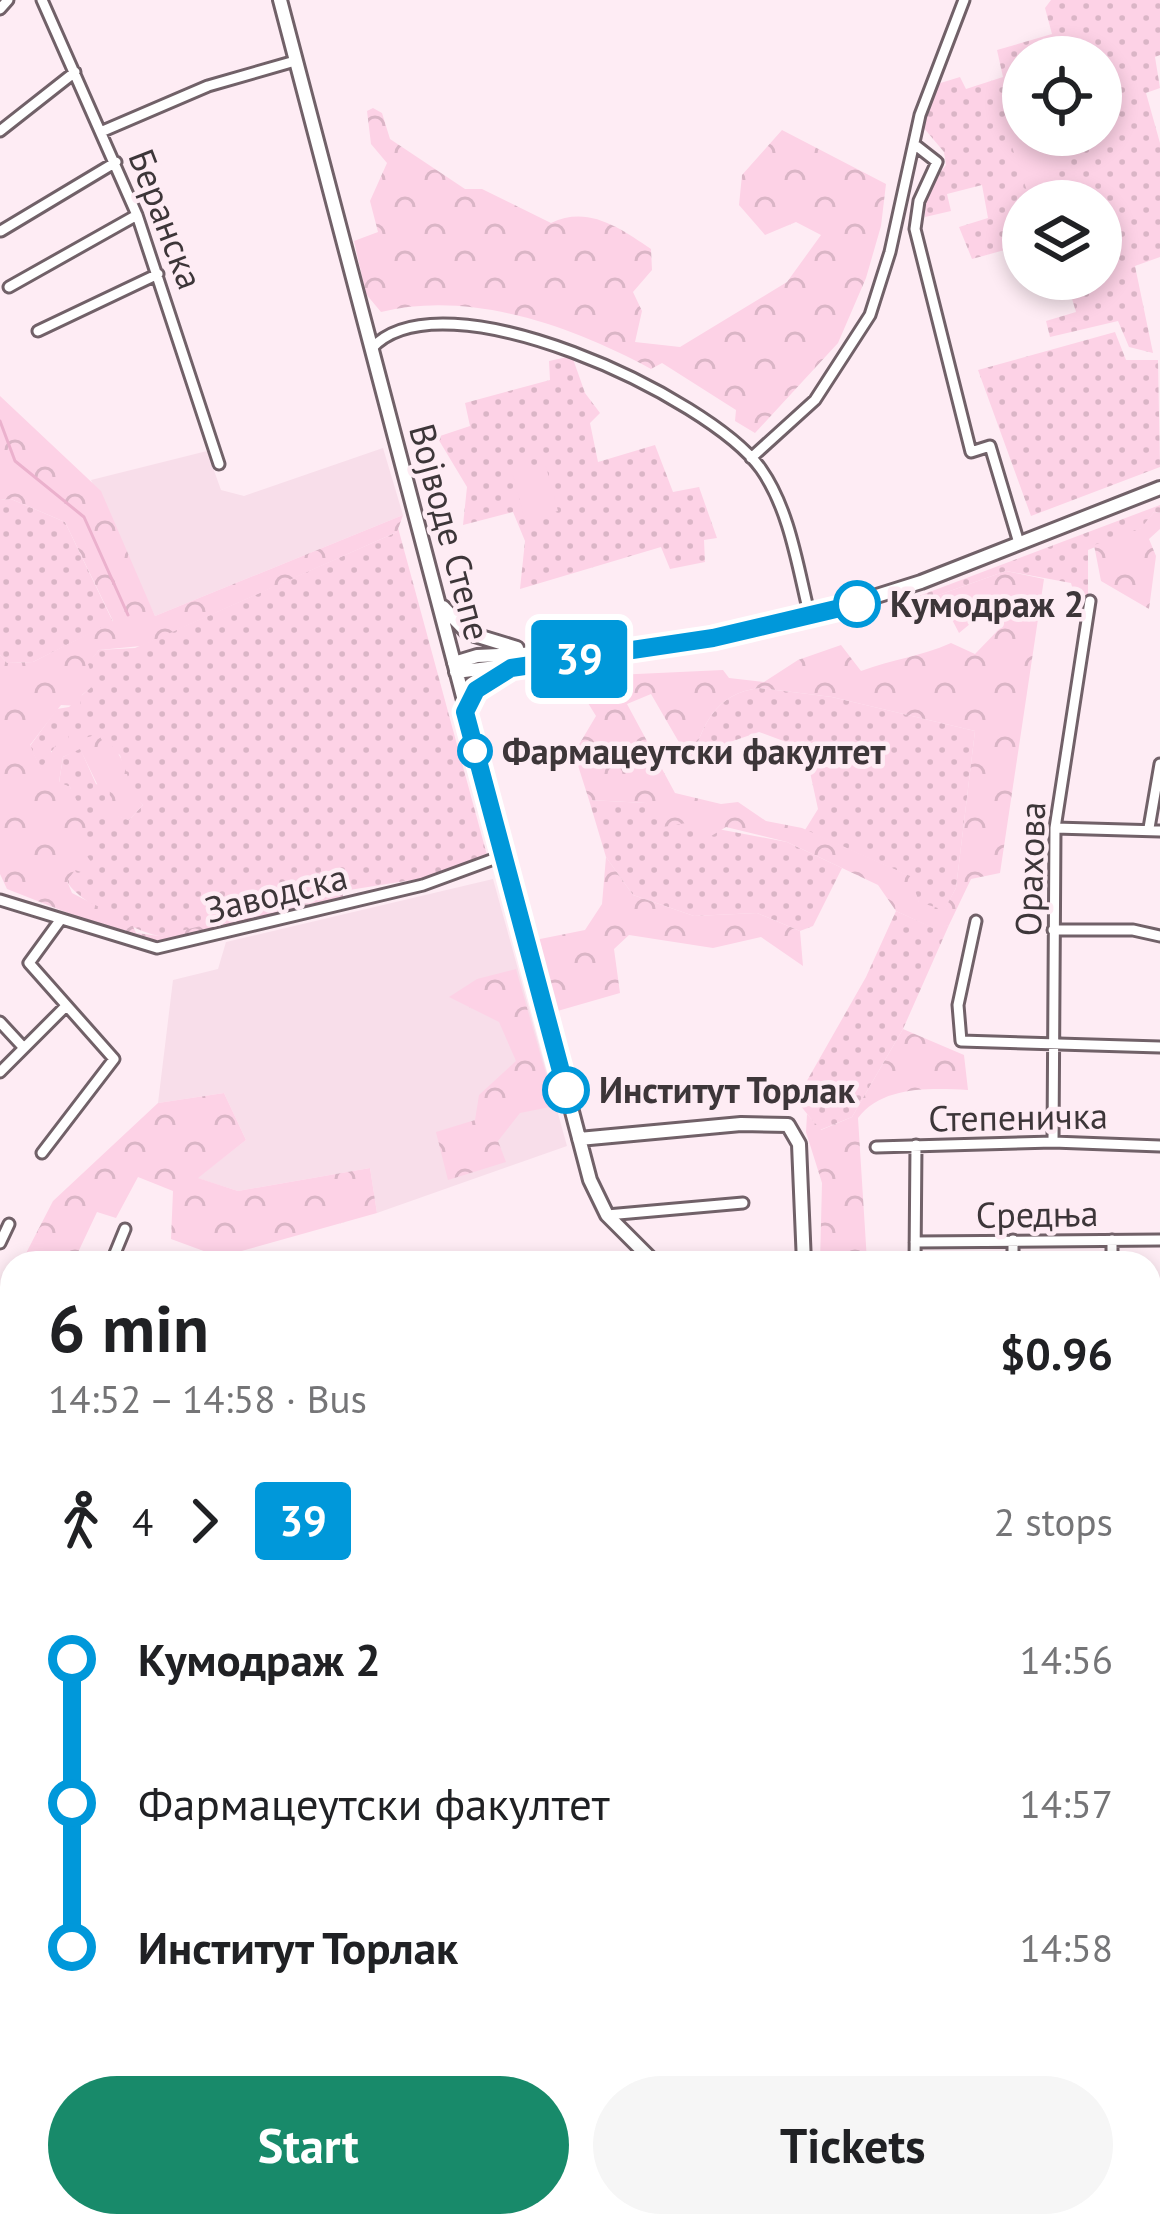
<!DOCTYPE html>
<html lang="en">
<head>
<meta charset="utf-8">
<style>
  body { margin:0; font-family:"PT Sans",sans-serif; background:#f6f6f6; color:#202124; height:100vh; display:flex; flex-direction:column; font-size:45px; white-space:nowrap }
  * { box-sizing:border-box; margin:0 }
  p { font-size:39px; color:#757577 }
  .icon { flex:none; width:66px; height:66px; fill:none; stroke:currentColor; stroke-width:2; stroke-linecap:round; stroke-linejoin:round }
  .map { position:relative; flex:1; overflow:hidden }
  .panel { position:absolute; left:0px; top:1251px; width:1161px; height:987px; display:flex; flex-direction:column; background:#fff; border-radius:36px 36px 0 0; box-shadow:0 6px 18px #0003 }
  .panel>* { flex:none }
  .badge { padding:0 24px; border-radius:9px; font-size:42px; line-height:78px }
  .buttons { position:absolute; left:1002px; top:36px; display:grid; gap:24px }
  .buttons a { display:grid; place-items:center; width:120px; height:120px; border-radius:50%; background:#fff; box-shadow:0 6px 18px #0003; font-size:60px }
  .map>.badge { position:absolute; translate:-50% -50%; box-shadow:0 0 0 6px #fff }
  .legs { display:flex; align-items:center; gap:18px; height:132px; padding:0 48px; font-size:39px }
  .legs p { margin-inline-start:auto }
  .overview { display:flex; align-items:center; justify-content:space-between; height:204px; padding:0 48px }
  h1 { font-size:66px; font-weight:700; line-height:90px }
  .cta { display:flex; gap:24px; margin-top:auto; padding:24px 48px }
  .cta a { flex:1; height:138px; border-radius:72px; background:#188a6a; color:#fff; font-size:48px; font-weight:700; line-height:138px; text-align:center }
  .cta a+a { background:#f6f6f6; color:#202124 }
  ul { padding:0 48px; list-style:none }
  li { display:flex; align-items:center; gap:42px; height:144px; font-size:45px }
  li i { display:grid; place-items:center; width:18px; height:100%; margin:0 15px; background:currentColor }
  li i::after { content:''; width:30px; height:30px; margin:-15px; border:9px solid; border-radius:50%; background:#fff }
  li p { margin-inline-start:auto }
  li:first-child i { background:linear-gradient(#0000 50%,currentColor 0) }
  li:last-child i { background:linear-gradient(currentColor 50%,#0000 0) }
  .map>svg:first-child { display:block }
  .built { fill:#f8deea }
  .grass { fill:url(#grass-dots); fill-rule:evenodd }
  .forest { fill:url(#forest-crowns); fill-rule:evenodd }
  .garden { fill:#fdd2e6 }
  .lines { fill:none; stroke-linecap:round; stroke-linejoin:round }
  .stream { stroke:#ebb1cd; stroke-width:3 }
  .minor-casing { stroke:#716168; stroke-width:15 }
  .tertiary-casing { stroke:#716168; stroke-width:18 }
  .minor { stroke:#fff; stroke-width:9 }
  .tertiary { stroke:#fff; stroke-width:12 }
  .line-1-casing { stroke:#fff; stroke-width:27 }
  .line-1 { stroke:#0098da; stroke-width:18 }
  .stop-1-dot { fill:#fff; stroke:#0098da; stroke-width:6 }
  .labels { text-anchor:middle; stroke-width:9; stroke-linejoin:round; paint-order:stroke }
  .street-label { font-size:36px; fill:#3d3639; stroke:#feecf4 }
  .stop-label { font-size:36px; font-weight:bold; fill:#3d3639; stroke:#feecf4; text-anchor:start }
</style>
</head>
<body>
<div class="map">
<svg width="1160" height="2236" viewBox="0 0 1160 2236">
  <defs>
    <pattern id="grass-dots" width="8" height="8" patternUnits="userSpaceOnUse" patternTransform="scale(3)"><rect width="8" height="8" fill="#fdd2e6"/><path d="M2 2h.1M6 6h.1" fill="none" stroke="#dab5c6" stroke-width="1.8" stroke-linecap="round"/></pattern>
    <pattern id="forest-crowns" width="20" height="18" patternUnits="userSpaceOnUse" patternTransform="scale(3)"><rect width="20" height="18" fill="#fdd2e6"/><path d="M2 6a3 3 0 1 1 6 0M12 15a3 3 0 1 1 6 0" fill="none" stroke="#dab5c6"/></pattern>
  </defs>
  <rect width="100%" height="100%" fill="#feecf4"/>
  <!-- built -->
  <path class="built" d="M 383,448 L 403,515 L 155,616 L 91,480 L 207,451 L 221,490 L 244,496 Z
    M 493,879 L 567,1146 L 377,1213 L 370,1168 L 238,1191 L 197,1178 L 246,1140 L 224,1093 L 158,1103 L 173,980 L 218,969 L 226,942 Z"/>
  <!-- grass -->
  <path class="grass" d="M 1051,0 L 1160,0 L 1160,55 L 1155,57 L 1160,88 L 1146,93 L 1160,143 L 1160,257 L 1135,266 L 1153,353 L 1129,347 L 1118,321 L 1050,337 L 1046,321 L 1076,312 L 1066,279 L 1101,279 L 1101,201 L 1023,201 L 1023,245 L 972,259 L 959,227 L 988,218 L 982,185 L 947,194 L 951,211 L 925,217 L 926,190 L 946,165 L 944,152 L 923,127 L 934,85 L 960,77 L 966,89 L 1003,77 L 997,50 L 1052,34 L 1045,8 ZM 1023,57 L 1101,57 L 1101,135 L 1023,135 Z
    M 1115,332 L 1126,360 L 1158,360 L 1160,467 L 1031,516 L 978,370 Z
    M 572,356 L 585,393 L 600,413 L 590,423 L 598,462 L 655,445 L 673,492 L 699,487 L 717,538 L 704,540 L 705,562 L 670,569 L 661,547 L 520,589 L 525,541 L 513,512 L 463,525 L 467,487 L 437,437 L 470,426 L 465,403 L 550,380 L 549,361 Z
    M 11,499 L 65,522 L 113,622 L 33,662 L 7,663 L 0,655 L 0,500 Z
    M 1160,505 L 1160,513 L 1154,512 L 1142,528 L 1088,550 L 1088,596 L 1074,594 L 1071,583 L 1006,571 L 905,607 L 903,602 Z
    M 397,524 L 487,855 L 437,876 L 343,891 L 343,897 L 160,936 C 138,933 75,900 67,881 C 92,844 81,825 70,787 L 59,783 L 63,757 L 80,748 L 96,784 L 110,788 L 118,816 L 129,820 L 143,805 L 130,792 L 120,755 L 94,739 L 51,751 L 51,760 L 41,770 L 30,746 L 57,709 L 69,707 L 90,688 L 87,664 L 99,650 L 135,648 L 397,532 Z
    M 759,688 L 832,697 L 975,731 L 956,888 L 944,911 L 919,903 L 909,876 L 805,830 L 818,809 L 805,749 L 759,732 L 727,743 L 718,768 L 691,763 C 703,724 715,694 759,688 Z
    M 589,800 L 646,803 L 686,823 L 787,842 L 842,868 L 813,926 L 800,931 L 757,913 L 694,916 L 633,895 L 606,857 Z
    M 896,911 L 936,929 L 949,925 L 903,1029 L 852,1117 L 820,1130 L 796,1100 L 866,977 Z
    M 0,2002 L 12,2017 L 12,2174 L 0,2215 Z"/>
  <!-- forest -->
  <path class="forest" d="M 373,108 L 382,113 L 390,139 L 465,189 L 482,189 L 551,223 C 588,205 620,228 651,249 L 652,270 L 633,292 L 642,311 L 635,342 L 680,347 L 787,282 L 821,235 L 796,222 L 765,235 L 739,205 L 742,175 L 782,130 L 886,184 L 881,226 L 866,278 L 838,343 L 755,433 L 735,421 L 736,410 L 662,363 L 651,369 C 572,326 471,290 381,312 L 366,294 L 354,241 L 378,232 L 370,201 L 387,163 L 371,144 L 367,111 Z
    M 0,396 L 101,491 L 155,616 L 403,515 L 397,532 L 141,646 L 99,650 L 88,664 L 95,684 L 82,695 L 80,706 L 61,705 L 30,745 L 41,769 L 62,735 L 68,735 L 70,742 L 99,734 C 104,749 110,740 118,753 C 129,772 128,789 143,805 L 129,820 L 109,814 L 110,788 L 99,788 L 80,749 L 63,757 L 59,782 L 70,787 L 87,822 L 83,851 L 92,863 L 81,872 L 75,870 L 67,881 L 72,893 L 132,924 L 136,933 L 160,936 L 266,910 L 280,912 L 280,917 L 147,944 L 7,889 L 0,874 L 0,655 L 7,663 L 33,662 L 113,621 L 65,522 L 11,499 L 0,500 Z
    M 1154,512 L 1160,513 L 1160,529 L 1149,539 L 1156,556 L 1149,609 L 1101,581 L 1094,545 L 1141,528 Z
    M 1006,571 L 1044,579 L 1000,873 L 971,879 L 949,925 L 937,930 L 896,911 L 878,885 L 787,842 L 726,827 L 703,841 L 686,823 L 663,827 L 646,803 L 589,800 L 574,753 L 596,716 L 572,677 L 723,670 L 729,678 L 764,682 L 798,660 L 841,645 L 861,671 C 893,659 920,657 951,643 L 975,654 L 1004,624 L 1004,606 L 987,610 L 959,633 L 947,610 L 910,619 L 905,607 ZM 759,688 L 832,697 L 975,731 L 956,888 L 944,910 L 919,902 L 910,876 L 802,828 L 766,821 L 738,802 L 721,804 L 675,793 L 627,704 L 651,694 L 691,763 C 703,724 715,694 759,688 Z
    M 606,857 L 633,895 L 694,916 L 757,913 L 800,931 L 803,966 L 761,937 L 713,948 L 629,935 L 614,949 L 620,993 L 554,1012 L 535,940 L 585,930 L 602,904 Z
    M 516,969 L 555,1106 L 520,1113 L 498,1141 L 506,1162 L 448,1180 L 436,1132 L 475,1120 L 479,1095 L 516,1061 L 499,1022 L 449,997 L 477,979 Z
    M 903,1029 L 964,1055 L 968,1090 C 930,1088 882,1086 858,1118 L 867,1261 L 820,1263 L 822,1183 L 806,1132 L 807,1114 L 821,1130 L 852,1117 Z
    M 224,1093 L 246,1140 L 198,1178 L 238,1191 L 370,1168 L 377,1213 L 220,1257 L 171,1239 L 173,1191 L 138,1177 L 116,1218 L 97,1212 L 73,1263 L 21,1263 L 53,1201 L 158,1103 Z"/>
  <!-- garden -->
  <path class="garden" d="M 1047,136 L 1060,182 L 1027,191 L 1012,147 Z
    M 545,463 L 558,511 L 525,520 L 512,472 Z"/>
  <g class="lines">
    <!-- stream -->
    <path class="stream" d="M 0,421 L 15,461 L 84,517 L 128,615
      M 0,1963 L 12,1970"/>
    <!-- minor casing -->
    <g class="minor-casing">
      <path id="minor" d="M 42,0 L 137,215 L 219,464
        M 0,9 L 8,0
        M 0,131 L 75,72
        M 103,131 L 208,86 L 295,61
        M 914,144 L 937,162 L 919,201 L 915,229 L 971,452 L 990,446 L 1019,543
        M 1,231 L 116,162
        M 9,287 L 137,215
        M 38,331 L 158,274
        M 371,349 C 441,270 710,397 761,469 C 790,510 798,569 810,617
        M 751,458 L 815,400 L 870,315 L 890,252 L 920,115 L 964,0
        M 1055,828 L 1160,831
        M 1149,828 L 1160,764
        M 0,900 L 157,948 L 423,885 L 502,856
        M 976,921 L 958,1005 L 961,1041 L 1160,1047
        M 1053,930 L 1133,930 L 1160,936
        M 0,1022 L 24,1048
        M 0,1072 L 65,1007
        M 1053,1142 L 1055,828 L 1090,601
        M 876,1147 L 1053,1142 L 1160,1146
        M 42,1153 L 114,1059 L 29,963 L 61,919
        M 607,1215 L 743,1203
        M 1013,1240 L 1013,1263
        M 915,1242 L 1160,1240
        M 0,1243 L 9,1224
        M 111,1263 L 125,1229
        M 915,1263 L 916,1145
        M 1112,1263 L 1112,1240
        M 1149,1402 L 1160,1402
        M 0,1494 L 12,1502
        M 1149,1522 L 1160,1521
        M 0,1594 L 12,1602
        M 1149,1628 L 1160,1627
        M 1149,1779 L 1160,1782
        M 0,1830 L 12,1805
        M 1149,1885 L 1160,1887
        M 0,1892 L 12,1898
        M 0,1977 L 12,1997
        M 1149,2015 L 1160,2014
        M 1149,2145 L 1160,2160
        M 293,2226 L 321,2236
        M 866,2226 L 869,2236
        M 3,2236 L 12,2212
        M 206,2236 L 209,2226
        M 736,2236 L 740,2226"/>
    </g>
    <!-- tertiary casing -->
    <g class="tertiary-casing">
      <path id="tertiary" d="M 280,0 L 590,1180 L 607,1215 L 655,1263
        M 443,607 L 468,633 L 517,648
        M 454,663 L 477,656 L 585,651
        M 456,672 L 686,643 L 810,617 L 921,582 L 1160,488
        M 465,711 L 476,690 L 505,672
        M 579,1139 L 741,1124 L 788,1125 L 799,1144 L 804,1263
        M 1149,1678 L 1160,1710
        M 1149,2175 L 1160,2172
        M 983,2226 L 993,2236
        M 824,2236 L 827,2226"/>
    </g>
    <!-- minor -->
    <use href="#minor" class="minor"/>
    <!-- tertiary -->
    <use href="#tertiary" class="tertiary"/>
  </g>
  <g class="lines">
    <!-- line-1 casing -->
    <g class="line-1-casing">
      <path id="line-1" d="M 566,1090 L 465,712 L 476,690 L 511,668 L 713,638 L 857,604"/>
    </g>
    <!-- line-1 -->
    <use href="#line-1" class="line-1"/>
  </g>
  <!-- markers -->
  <g class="stop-1-dot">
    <circle cx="857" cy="604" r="21"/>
    <circle cx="475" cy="751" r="15"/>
    <circle cx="566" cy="1090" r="21"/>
  </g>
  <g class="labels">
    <!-- street labels -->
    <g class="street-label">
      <text transform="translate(166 219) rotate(69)" y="13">Беранска</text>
      <text transform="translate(450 532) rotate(75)" y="13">Војводе Степе</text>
      <text transform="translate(1030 869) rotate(-88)" y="13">Орахова</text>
      <text transform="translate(276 893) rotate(-14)" y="13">Заводска</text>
      <text transform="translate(1018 1117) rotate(-1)" y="13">Степеничка</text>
      <text transform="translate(1037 1214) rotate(-1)" y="13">Средња</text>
    </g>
    <!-- stop labels -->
    <g class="stop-label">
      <text x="890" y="617">Кумодраж 2</text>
      <text x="502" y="764">Фармацеутски факултет</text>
      <text x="599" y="1103">Институт Торлак</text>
    </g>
  </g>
</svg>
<div class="buttons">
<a><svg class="icon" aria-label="locate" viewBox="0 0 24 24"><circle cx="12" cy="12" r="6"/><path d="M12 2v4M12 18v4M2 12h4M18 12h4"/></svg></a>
<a><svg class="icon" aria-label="layers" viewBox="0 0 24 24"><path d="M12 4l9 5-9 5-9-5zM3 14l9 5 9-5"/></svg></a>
</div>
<b class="badge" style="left:579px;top:659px;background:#0098da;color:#fff">39</b>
<section class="panel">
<div class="overview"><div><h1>6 min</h1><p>14:52 – 14:58 · Bus</p></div><b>$0.96</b></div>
<div class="legs"><svg class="icon" aria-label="walk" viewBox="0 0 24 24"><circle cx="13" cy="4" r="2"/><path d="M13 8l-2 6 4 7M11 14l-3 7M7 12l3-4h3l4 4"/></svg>4<svg class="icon" aria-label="forward" viewBox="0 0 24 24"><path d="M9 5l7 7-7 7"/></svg><b class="badge" style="background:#0098da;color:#fff">39</b><p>2 stops</p></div>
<ul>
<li><i style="color:#0098da"></i><b>Кумодраж 2</b><p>14:56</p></li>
<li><i style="color:#0098da"></i><span>Фармацеутски факултет</span><p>14:57</p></li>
<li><i style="color:#0098da"></i><b>Институт Торлак</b><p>14:58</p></li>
</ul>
<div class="cta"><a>Start</a><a>Tickets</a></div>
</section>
</div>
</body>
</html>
